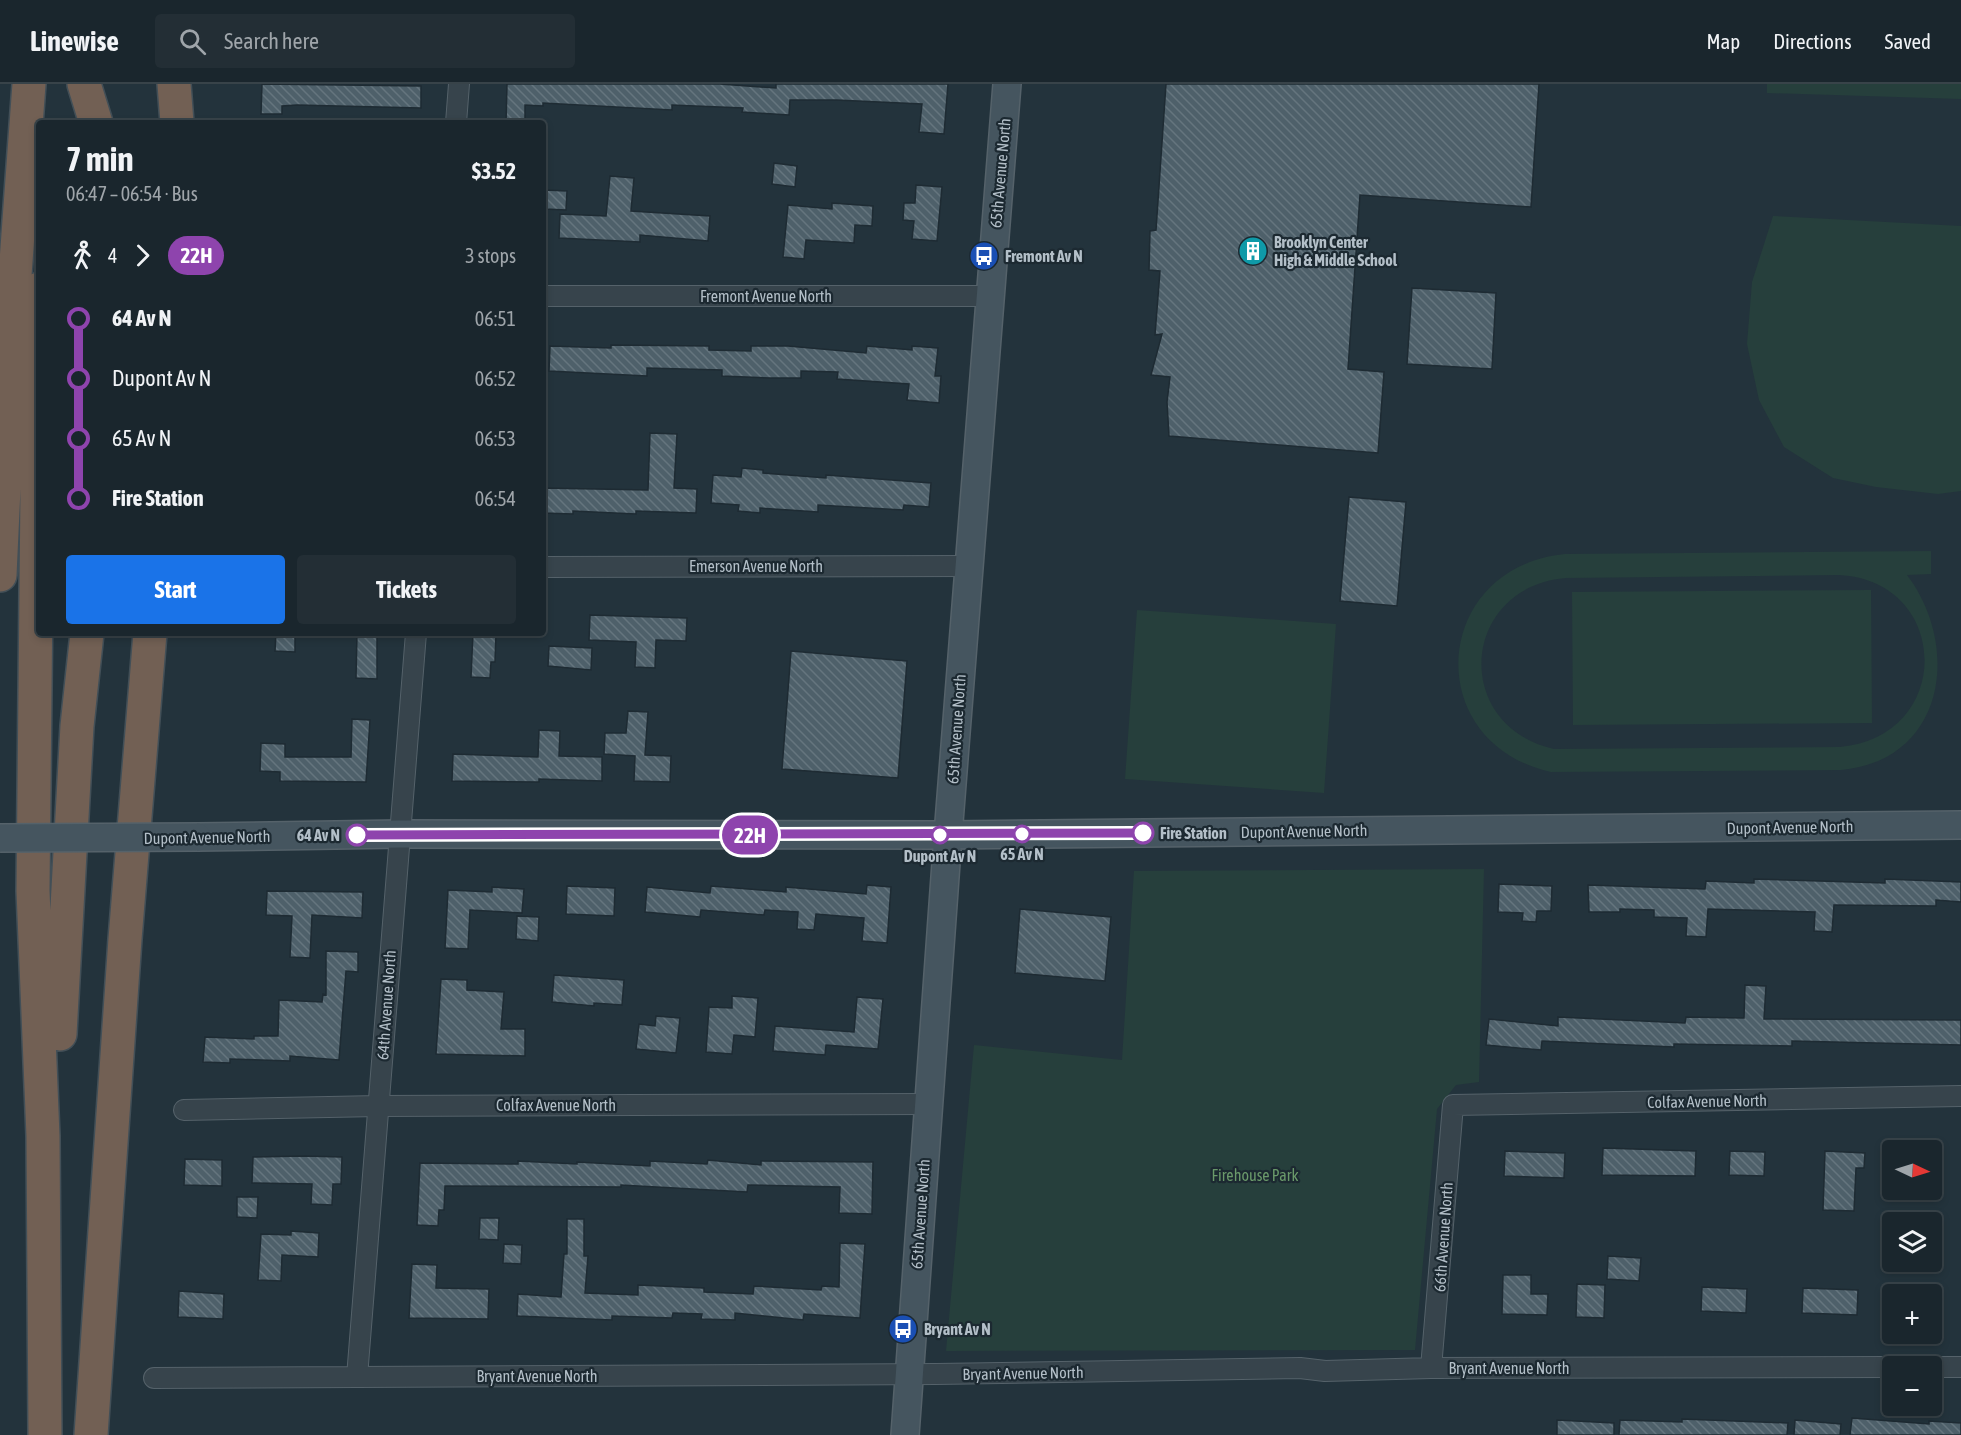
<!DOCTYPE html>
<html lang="en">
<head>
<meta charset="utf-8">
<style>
  body { margin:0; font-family:"Asap Condensed",sans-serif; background:#232e35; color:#f1f3f6; height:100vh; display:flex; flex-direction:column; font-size:22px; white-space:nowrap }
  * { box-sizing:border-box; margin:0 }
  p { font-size:20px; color:#9fa5aa }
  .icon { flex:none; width:33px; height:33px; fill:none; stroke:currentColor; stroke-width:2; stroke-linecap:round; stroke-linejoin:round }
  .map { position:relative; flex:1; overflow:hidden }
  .sheet { position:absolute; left:36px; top:36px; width:510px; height:516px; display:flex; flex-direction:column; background:#1a262d; border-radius:6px; box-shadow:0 3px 9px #0003,0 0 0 2px #384349 }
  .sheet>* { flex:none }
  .badge { padding:0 12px; border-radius:20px; font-size:21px; line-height:39px }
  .needle { width:39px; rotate:94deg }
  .controls { position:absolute; left:1882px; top:1056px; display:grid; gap:12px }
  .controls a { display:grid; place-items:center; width:60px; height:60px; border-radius:6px; background:#1a262d; box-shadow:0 3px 9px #0003,0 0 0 2px #384349; font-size:30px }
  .map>.badge { position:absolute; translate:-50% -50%; box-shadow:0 0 0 3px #fff }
  .legs { display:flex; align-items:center; gap:9px; height:66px; padding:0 30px; font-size:20px }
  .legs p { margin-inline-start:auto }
  .overview { display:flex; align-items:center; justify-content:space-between; height:102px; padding:0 30px }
  h1 { font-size:33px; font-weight:700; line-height:45px }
  .button { display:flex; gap:12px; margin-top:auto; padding:12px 30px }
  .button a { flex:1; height:69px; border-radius:6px; background:#1a73e8; color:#fff; font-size:24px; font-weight:700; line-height:69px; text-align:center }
  .button a+a { background:#232e35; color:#f1f3f6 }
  ul { padding:0 30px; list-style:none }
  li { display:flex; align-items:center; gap:21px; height:60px; font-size:22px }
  li i { display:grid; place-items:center; width:9px; height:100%; margin:0 8px; background:currentColor }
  li i::after { content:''; width:15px; height:15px; margin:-8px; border:4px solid; border-radius:50%; background:#1a262d }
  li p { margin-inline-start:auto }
  li:first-child i { background:linear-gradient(#0000 50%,currentColor 0) }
  li:last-child i { background:linear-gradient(currentColor 50%,#0000 0) }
  header { display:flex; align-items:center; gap:36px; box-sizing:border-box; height:84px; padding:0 30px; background:#1a262d; border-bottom:2px solid #384349 }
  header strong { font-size:28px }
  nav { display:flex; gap:33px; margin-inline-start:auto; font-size:21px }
  .search { width:420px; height:54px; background:#232e35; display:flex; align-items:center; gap:15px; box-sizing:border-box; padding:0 21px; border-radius:6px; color:#9fa5aa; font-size:22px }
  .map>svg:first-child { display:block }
  .park { fill:#263f3c; fill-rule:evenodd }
  .building { fill:url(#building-back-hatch); stroke:#1e2b33; stroke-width:1.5 }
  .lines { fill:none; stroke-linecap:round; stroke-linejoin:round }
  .street-casing { stroke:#55626a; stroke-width:22 }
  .secondary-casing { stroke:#55626a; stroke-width:30 }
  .highway-casing { stroke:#424f57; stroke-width:36 }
  .street { stroke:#37444c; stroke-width:20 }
  .secondary { stroke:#45555f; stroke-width:27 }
  .highway { stroke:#726054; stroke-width:33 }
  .secondary-bridge-casing { stroke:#55626a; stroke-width:30; stroke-linecap:butt }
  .secondary-bridge { stroke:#45555f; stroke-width:27 }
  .line-1-casing { stroke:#fff; stroke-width:14 }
  .line-1 { stroke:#8e44ad; stroke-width:9 }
  .stop-1-dot { fill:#fff; stroke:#8e44ad; stroke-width:3 }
  .labels { text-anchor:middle; stroke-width:4.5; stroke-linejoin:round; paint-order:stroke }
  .street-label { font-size:16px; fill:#b3bfc8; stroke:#1c2931 }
  .poi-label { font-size:16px; font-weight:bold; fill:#b3bfc8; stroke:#1c2931; text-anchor:start }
  .stop-label { font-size:16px; font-weight:bold; fill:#b3bfc8; stroke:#1c2931 }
  .park-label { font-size:16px; fill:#6a996a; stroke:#1c2931 }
</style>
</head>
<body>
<header>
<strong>Linewise</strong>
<div class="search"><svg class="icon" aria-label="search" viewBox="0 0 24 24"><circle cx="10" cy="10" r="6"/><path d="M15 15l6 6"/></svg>Search here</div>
<nav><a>Map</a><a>Directions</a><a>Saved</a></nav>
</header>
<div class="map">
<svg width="1961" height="1351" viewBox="0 0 1961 1351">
  <defs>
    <pattern id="building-back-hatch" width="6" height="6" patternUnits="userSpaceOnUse" patternTransform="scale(1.5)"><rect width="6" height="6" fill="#4e606a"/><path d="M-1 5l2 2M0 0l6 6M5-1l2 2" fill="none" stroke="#65757e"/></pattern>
  </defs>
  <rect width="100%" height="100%" fill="#23333c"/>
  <!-- park -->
  <path class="park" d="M 1767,0 L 1961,0 L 1961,15 L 1767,9 Z
    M 1773,132 L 1961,142 L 1961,407 L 1938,410 L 1876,403 L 1833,394 L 1784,363 L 1759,316 L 1747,260 L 1752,198 Z
    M 1931,467 L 1931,490 L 1907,491 C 1961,562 1946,676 1841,686 L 1551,688 C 1419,658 1432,483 1565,470 ZM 1839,491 C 1952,497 1954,653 1840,663 L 1554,665 C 1451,642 1460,503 1566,494 Z
    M 1871,506 L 1872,639 L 1573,641 L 1572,508 Z
    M 1137,526 L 1336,540 L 1324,709 L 1125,695 Z
    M 1484,785 L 1479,998 L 1456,1001 L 1437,1025 L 1415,1266 L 946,1267 L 974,961 L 1122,976 L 1134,787 Z"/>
  <!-- building -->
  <path class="building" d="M 262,0 L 421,2 L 421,24 L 297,21 L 282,22 L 282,30 L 261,30 Z
    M 507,0 L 720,0 L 776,4 L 776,0 L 948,0 L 944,50 L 919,48 L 922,20 L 836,16 L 790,16 L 789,31 L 742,28 L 743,24 L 672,21 L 672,26 L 543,19 L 543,22 L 525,21 L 525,39 L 506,39 Z
    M 1166,0 L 1539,0 L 1531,123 L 1360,111 L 1348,285 L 1384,288 L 1378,369 L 1169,352 L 1167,318 L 1170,293 L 1151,291 L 1162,250 L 1155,251 L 1160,187 L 1149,186 L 1150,147 L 1156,146 Z
    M 774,79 L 797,82 L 795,103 L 772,100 Z
    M 610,92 L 634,94 L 631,127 L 710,132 L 708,157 L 640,151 L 640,158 L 559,154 L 560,130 L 606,132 Z
    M 916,101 L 942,103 L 937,157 L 912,155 L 914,137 L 903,136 L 904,119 L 915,119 Z
    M 545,106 L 567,107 L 566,126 L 545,125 Z
    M 832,119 L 873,122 L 872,142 L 855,141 L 854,159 L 806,156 L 804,175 L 783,173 L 788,121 L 832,125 Z
    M 1412,204 L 1496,209 L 1492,285 L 1407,280 Z
    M 611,261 L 709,262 L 709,266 L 751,267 L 751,262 L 788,262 L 866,269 L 867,262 L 912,266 L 912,262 L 938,264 L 935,292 L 941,292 L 939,319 L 907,316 L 909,300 L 837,295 L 838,288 L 801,287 L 801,294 L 770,294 L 722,292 L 722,286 L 647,284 L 647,292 L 549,287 L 550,262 L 611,264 Z
    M 650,349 L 677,350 L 674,404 L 697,405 L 696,429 L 636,427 L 636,430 L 573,427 L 573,430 L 543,429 L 543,404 L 648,406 Z
    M 742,384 L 763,386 L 763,389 L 826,394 L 826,391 L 931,399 L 929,423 L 904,421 L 903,426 L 818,421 L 818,428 L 760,424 L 760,429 L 738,427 L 739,421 L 711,419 L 713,391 L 741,393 Z
    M 1349,413 L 1406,418 L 1397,522 L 1340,517 Z
    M 590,531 L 687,534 L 686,557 L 656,556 L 655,584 L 635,583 L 636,558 L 589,556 Z
    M 276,549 L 295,549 L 295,568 L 275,567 Z
    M 357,549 L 377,549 L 377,595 L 356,594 Z
    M 473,549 L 496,549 L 495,578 L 491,578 L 490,594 L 471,593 Z
    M 549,562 L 592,564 L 591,586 L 548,582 Z
    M 791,567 L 907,577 L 898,694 L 782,685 Z
    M 628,627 L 648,628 L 645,671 L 671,672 L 670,698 L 634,697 L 635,672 L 604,670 L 605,649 L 626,649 Z
    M 352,635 L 370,636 L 366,698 L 280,697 L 280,688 L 260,687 L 261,659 L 285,660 L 285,673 L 351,673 Z
    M 539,646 L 560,647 L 559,672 L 602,673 L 602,697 L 539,695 L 539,698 L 452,697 L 453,670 L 538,673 Z
    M 1754,795 L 1885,799 L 1885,795 L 1961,798 L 1961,818 L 1936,816 L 1936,822 L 1834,821 L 1832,848 L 1814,847 L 1815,828 L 1708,825 L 1706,853 L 1686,852 L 1687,834 L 1654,833 L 1654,826 L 1620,825 L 1620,828 L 1589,828 L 1588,801 L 1705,805 L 1706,797 L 1754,799 Z
    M 1499,800 L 1552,802 L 1551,827 L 1537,827 L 1536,838 L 1522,837 L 1523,829 L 1498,828 Z
    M 867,801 L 891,803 L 887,859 L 862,857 L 864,834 L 816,830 L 814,846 L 797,845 L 798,828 L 765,826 L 764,831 L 701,826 L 700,833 L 645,828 L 647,803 L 710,809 L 711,802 L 786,808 L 786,803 L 866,810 Z
    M 567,802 L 615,804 L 614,832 L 566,830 Z
    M 492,803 L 524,805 L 522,829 L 470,826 L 468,865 L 445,864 L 448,806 L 492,808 Z
    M 267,807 L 363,808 L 362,834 L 312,831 L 310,874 L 290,873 L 292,832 L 266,831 Z
    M 1020,825 L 1111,833 L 1105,897 L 1015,889 Z
    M 517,832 L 539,833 L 538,857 L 516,855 Z
    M 326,867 L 358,868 L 358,888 L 346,887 L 339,976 L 290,972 L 290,977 L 230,975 L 230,979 L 203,978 L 205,953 L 254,955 L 254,952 L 278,952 L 279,916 L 322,918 L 323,910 L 326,911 Z
    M 554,891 L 624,896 L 622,921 L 594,919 L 594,922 L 552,918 Z
    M 441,895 L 467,896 L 467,906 L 504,908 L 501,945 L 525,945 L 525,972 L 436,970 Z
    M 1745,901 L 1766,902 L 1764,935 L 1961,936 L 1961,961 L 1792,957 L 1792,962 L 1674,960 L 1674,963 L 1542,957 L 1541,966 L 1486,961 L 1489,935 L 1558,942 L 1558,933 L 1685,939 L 1686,933 L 1744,934 Z
    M 732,912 L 758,914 L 755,953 L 734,951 L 732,970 L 706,968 L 709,923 L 732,924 Z
    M 857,913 L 883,915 L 878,965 L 826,961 L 825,971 L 773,967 L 775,942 L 854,948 Z
    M 656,932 L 680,934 L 676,969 L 636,965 L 639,940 L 655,942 Z
    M 1603,1064 L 1696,1067 L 1695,1092 L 1602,1091 Z
    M 1505,1067 L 1565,1069 L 1564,1094 L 1504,1092 Z
    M 1730,1067 L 1765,1068 L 1764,1092 L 1729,1091 Z
    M 1825,1067 L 1865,1069 L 1864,1084 L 1856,1084 L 1854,1127 L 1823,1126 Z
    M 304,1072 L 342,1073 L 341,1100 L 333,1100 L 332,1121 L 311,1120 L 312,1100 L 252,1099 L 253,1073 Z
    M 185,1075 L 222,1076 L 222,1102 L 184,1101 Z
    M 708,1076 L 761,1081 L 761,1077 L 873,1078 L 872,1130 L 839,1129 L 840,1103 L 748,1101 L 747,1108 L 621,1101 L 621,1103 L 445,1102 L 444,1126 L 439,1126 L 438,1142 L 417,1141 L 420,1079 L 518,1080 L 518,1077 L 577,1080 L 577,1078 L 650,1082 L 650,1077 L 707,1080 Z
    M 237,1113 L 258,1113 L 257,1134 L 237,1133 Z
    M 480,1134 L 499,1134 L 498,1156 L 479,1155 Z
    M 567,1135 L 584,1135 L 584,1172 L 588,1172 L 585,1209 L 638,1211 L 638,1201 L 704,1204 L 704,1208 L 753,1210 L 754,1202 L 821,1206 L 822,1202 L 839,1203 L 840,1159 L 865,1160 L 860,1234 L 804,1230 L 803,1236 L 735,1229 L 735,1236 L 701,1235 L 702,1230 L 673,1229 L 672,1234 L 612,1232 L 612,1236 L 517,1232 L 518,1210 L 561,1213 L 564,1170 L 567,1170 Z
    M 291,1147 L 319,1149 L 318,1173 L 282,1171 L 281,1197 L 258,1196 L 261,1150 L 291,1151 Z
    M 504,1160 L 522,1161 L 521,1180 L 503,1179 Z
    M 1608,1172 L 1641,1174 L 1639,1197 L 1607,1195 Z
    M 412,1180 L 437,1181 L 436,1204 L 489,1205 L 488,1235 L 409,1234 Z
    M 1503,1191 L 1531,1191 L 1531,1210 L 1548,1210 L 1547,1231 L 1502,1230 Z
    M 1577,1200 L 1605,1201 L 1604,1234 L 1576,1233 Z
    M 1702,1203 L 1747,1205 L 1746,1229 L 1701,1227 Z
    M 1803,1204 L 1858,1206 L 1857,1231 L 1802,1229 Z
    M 179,1207 L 224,1210 L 223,1235 L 178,1233 Z
    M 1852,1334 L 1929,1340 L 1929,1337 L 1961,1339 L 1961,1351 L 1850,1351 Z
    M 1682,1335 L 1788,1339 L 1787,1351 L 1619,1351 L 1620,1336 L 1682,1338 Z
    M 1557,1336 L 1614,1339 L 1614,1351 L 1557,1351 Z
    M 1795,1336 L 1841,1340 L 1840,1351 L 1794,1351 Z"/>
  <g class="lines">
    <!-- street casing -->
    <g class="street-casing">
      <path id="street" d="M 456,39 L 459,0
        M 543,212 L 990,212
        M 543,483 L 969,482
        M 184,1026 L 378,1022 L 928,1020
        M 1932,1283 L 1961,1283
        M 1431,1284 L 1453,1021 L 1961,1012
        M 357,1293 L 416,549
        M 154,1294 L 936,1290 L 1300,1284 L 1325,1287 L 1431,1284 L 1893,1283"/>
    </g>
    <!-- secondary casing -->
    <g class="secondary-casing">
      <path id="secondary" d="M 197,753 L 400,750 L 948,751 L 1961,741
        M 905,1351 L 948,751 L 1007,0"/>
    </g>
    <!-- highway casing -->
    <g class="highway-casing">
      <path id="highway" d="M 84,0 L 96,39
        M 174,0 L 177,39
        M 39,205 L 33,807 L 43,1052 L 45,1351
        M 0,491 L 12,232 L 29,0
        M 60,950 L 77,642 L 87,549
        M 91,1351 L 125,855 L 150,549"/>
    </g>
    <!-- street -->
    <use href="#street" class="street"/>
    <!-- secondary -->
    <use href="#secondary" class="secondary"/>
    <!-- highway -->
    <use href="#highway" class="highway"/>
    <!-- secondary-bridge casing -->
    <g class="secondary-bridge-casing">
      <path id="secondary-bridge" d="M 0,754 L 197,753"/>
    </g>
    <!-- secondary-bridge -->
    <use href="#secondary-bridge" class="secondary-bridge"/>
  </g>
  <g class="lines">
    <!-- line-1 casing -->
    <g class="line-1-casing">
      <path id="line-1" d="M 357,751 L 1143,749"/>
    </g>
    <!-- line-1 -->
    <use href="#line-1" class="line-1"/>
  </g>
  <!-- icons -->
  <defs>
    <g id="building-disc" transform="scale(1.5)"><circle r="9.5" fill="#0f9aa8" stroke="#1c2931"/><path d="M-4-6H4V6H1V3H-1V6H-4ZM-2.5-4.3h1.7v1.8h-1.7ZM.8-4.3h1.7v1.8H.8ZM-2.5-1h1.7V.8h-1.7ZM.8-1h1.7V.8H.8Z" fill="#fff"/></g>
    <g id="bus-disc" transform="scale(1.5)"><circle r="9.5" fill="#1a4fb4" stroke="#1c2931"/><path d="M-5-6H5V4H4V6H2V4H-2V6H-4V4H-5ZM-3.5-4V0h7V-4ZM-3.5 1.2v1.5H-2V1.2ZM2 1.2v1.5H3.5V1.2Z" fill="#fff"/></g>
  </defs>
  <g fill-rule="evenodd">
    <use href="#building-disc" x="1253" y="167"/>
    <use href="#bus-disc" x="984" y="172"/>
    <use href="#bus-disc" x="903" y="1245"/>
  </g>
  <!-- markers -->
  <g class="stop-1-dot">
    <circle cx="1143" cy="749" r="10"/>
    <circle cx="1022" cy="750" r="8"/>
    <circle cx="357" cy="751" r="10"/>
    <circle cx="940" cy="751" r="8"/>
  </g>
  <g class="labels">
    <!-- street labels -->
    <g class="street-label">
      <text transform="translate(1000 89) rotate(-85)" y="6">65th Avenue North</text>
      <text x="766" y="218">Fremont Avenue North</text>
      <text x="756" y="488">Emerson Avenue North</text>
      <text transform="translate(956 645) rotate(-86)" y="6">65th Avenue North</text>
      <text transform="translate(1790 743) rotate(-1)" y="6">Dupont Avenue North</text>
      <text transform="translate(1304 747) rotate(-1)" y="6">Dupont Avenue North</text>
      <text transform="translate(207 753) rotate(-1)" y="6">Dupont Avenue North</text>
      <text transform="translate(386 921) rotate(-86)" y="6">64th Avenue North</text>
      <text transform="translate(1707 1017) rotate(-1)" y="6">Colfax Avenue North</text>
      <text x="556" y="1027">Colfax Avenue North</text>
      <text transform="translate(920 1130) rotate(-86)" y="6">65th Avenue North</text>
      <text transform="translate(1443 1153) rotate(-86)" y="6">66th Avenue North</text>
      <text x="1509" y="1290">Bryant Avenue North</text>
      <text transform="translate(1023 1289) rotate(-1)" y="6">Bryant Avenue North</text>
      <text x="537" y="1298">Bryant Avenue North</text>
    </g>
    <!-- poi labels -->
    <g class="poi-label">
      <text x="1274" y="164">Brooklyn Center<tspan x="1274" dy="18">High &amp; Middle School</tspan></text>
      <text x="1005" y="178">Fremont Av N</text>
      <text x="924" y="1251">Bryant Av N</text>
    </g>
    <!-- stop labels -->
    <g class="stop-label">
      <text x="1160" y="755" text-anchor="start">Fire Station</text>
      <text x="340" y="757" text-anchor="end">64 Av N</text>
      <text x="1022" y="776">65 Av N</text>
      <text x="940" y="778">Dupont Av N</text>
    </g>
    <!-- park labels -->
    <g class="park-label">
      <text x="1255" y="1097">Firehouse Park</text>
    </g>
  </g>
</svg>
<div class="controls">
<a><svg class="needle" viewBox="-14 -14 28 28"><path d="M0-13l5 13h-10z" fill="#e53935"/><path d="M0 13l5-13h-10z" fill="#9fa5aa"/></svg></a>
<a><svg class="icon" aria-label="layers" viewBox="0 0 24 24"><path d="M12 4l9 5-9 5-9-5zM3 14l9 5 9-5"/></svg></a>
<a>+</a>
<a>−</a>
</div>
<b class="badge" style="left:750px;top:751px;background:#8e44ad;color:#fff">22H</b>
<section class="sheet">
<div class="overview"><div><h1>7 min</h1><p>06:47 – 06:54 · Bus</p></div><b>$3.52</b></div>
<div class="legs"><svg class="icon" aria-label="walk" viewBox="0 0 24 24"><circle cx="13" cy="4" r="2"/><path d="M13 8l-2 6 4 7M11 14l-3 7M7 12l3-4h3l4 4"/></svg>4<svg class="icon" aria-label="forward" viewBox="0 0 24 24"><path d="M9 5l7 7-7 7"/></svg><b class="badge" style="background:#8e44ad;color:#fff">22H</b><p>3 stops</p></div>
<ul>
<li><i style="color:#8e44ad"></i><b>64 Av N</b><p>06:51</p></li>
<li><i style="color:#8e44ad"></i><span>Dupont Av N</span><p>06:52</p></li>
<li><i style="color:#8e44ad"></i><span>65 Av N</span><p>06:53</p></li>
<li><i style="color:#8e44ad"></i><b>Fire Station</b><p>06:54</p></li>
</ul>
<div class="button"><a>Start</a><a>Tickets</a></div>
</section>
</div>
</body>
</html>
